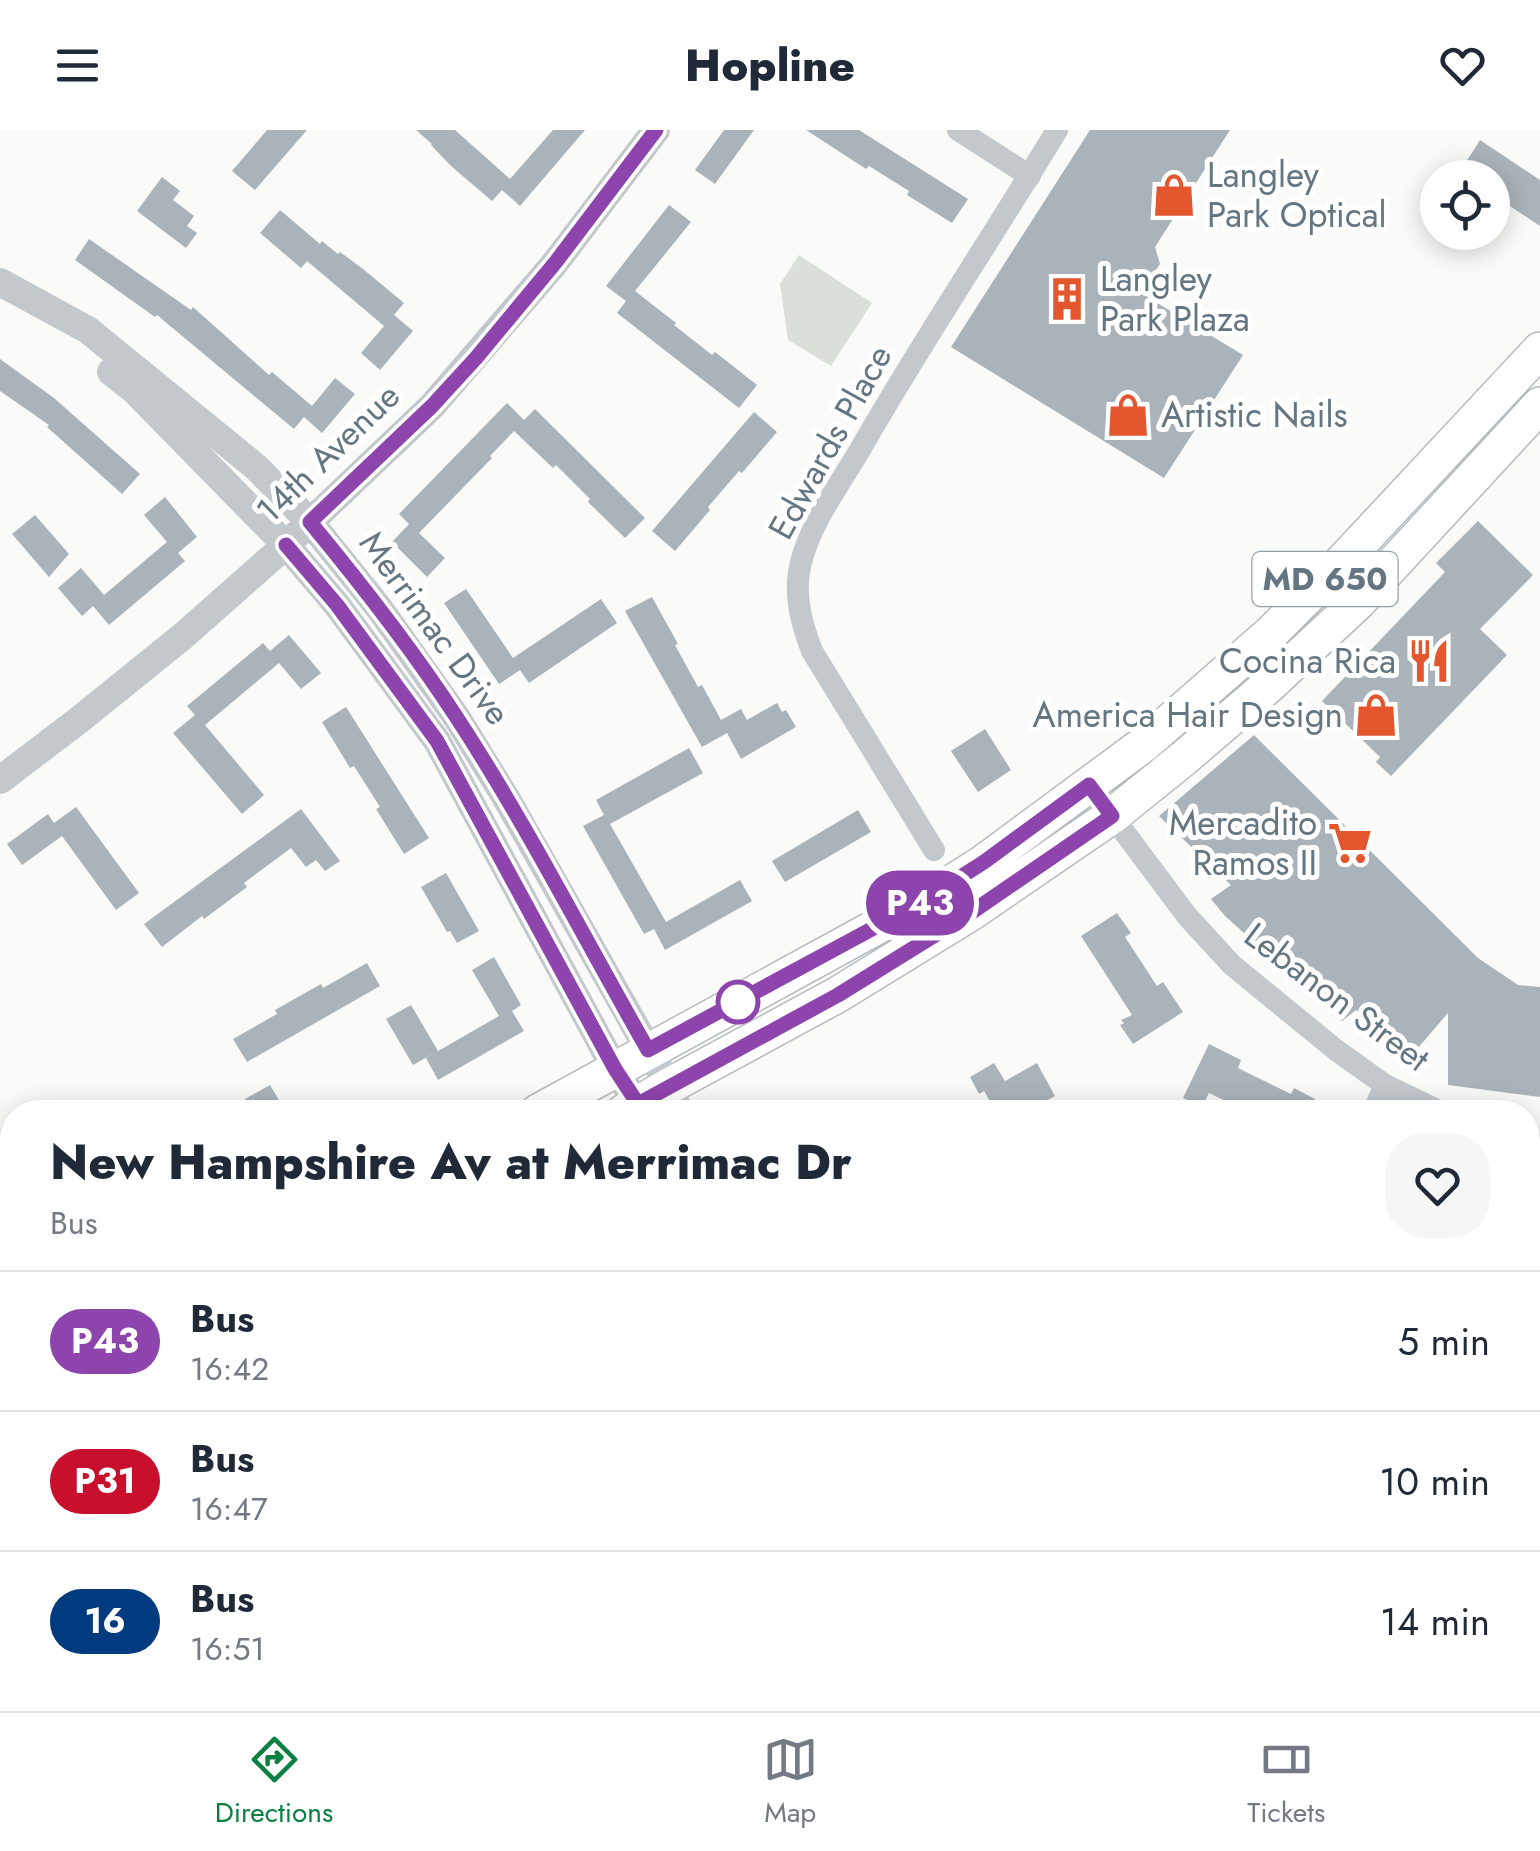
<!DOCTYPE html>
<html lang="en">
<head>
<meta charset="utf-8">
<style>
  body { margin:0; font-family:Jost,sans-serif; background:#f6f6f7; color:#1f2937; height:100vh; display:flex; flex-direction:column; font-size:38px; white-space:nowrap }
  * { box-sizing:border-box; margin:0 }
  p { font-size:32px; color:#747a83 }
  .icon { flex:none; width:55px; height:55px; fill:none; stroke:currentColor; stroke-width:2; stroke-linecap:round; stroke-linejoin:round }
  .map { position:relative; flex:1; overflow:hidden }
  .details { position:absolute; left:0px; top:970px; width:1540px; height:612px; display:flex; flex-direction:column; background:#fff; border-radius:40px 40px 0 0; box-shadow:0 5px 25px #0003 }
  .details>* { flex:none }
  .badge { padding:0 20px; border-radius:32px; font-size:35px; line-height:65px }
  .buttons { position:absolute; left:1420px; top:30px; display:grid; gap:20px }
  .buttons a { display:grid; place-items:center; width:90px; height:90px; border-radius:50%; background:#fff; box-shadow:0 5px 25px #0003; font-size:50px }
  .map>.badge { position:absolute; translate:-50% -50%; box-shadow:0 0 0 5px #fff }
  .round { display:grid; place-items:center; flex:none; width:105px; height:105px; border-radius:40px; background:#f6f6f7 }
  .overview { display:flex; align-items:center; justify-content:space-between; height:170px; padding:0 50px }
  h1 { font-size:48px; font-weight:800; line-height:75px }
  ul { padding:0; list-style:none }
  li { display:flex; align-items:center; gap:30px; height:140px; padding:0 50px; border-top:2px solid #e0e1e3 }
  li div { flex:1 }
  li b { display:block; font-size:38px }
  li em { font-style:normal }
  li .badge { min-width:110px; font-weight:700; text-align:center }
  header { display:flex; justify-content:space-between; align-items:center; height:130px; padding:0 50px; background:#fff; font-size:45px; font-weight:800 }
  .tab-bar { display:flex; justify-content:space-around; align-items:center; height:140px; border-top:2px solid #e0e1e3; background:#fff; font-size:28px; color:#747a83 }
  .tab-bar a { display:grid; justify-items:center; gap:5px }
  .tab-bar .on { color:#0b8043 }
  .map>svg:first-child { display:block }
  .green { fill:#dadfd7 }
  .building { fill:#aab3b9 }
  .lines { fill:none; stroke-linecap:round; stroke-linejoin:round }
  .primary-casing { stroke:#b5babe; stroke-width:38 }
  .minor { stroke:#c3c8cc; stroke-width:22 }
  .tertiary { stroke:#c3c8cc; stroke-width:28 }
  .primary { stroke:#fff; stroke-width:35 }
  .line-casing { stroke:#fff; stroke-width:22 }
  .line { stroke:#8e44ad; stroke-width:15 }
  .stop-dot { fill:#fff; stroke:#8e44ad; stroke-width:5 }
  .labels { text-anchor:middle; stroke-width:10; stroke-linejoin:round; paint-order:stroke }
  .shield { fill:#fff; stroke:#939fa8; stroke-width:2.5 }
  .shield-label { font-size:32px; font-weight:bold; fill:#657683 }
  .poi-label { font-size:35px; fill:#657683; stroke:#fff; text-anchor:start }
  .street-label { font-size:35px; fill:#657683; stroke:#fff }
</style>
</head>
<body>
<header><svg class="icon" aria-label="menu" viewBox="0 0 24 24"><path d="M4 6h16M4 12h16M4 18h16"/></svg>Hopline<svg class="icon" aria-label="heart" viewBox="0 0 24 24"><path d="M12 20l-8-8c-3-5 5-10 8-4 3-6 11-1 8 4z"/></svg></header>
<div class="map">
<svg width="1540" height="1581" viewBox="0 0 1540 1581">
  <rect width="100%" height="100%" fill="#fafaf8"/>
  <!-- green -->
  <path class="green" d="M 799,125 L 872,173 L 831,236 L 788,210 L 780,154 Z"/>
  <!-- building -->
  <path class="building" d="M 267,0 L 307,0 L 255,60 L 232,41 Z
    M 416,0 L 455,0 L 510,49 L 553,0 L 585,0 L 520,76 L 502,60 L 492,71 L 451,36 L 431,15 L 432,14 Z
    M 724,0 L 754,0 L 715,54 L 695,40 Z
    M 806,0 L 859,0 L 968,69 L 952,93 L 907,65 L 909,61 L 869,36 L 866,39 Z
    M 1090,0 L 1230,0 L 1155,117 L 1160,134 L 1141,163 L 1243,225 L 1164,348 L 951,217 Z
    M 1480,10 L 1540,50 L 1540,96 L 1492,64 L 1492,48 L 1456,48 Z
    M 162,47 L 180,61 L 173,70 L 194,86 L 187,96 L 197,103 L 186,118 L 137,81 Z
    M 669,75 L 691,92 L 635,161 L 676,193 L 674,195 L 712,225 L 715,222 L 757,255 L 739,278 L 617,183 L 626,171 L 606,156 Z
    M 280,80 L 320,114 L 322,111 L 338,124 L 340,122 L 363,139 L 404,173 L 394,185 L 413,201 L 380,240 L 361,223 L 384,196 L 307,131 L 301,138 L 260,103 Z
    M 89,109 L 191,180 L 193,177 L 269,245 L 272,242 L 312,276 L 335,248 L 355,264 L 322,303 L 304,287 L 294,299 L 157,185 L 155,187 L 75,130 Z
    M 0,229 L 54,268 L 140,344 L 122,364 L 47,297 L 49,295 L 0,261 Z
    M 507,273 L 524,290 L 535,279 L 645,388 L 625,408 L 588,372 L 590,369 L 556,335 L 553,338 L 514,301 L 490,326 L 492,328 L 419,403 L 445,428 L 427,447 L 392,412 L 409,394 L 399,384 Z
    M 754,282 L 777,302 L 742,343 L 739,341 L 708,377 L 710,380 L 675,421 L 652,401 Z
    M 165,367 L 197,407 L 178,423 L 185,431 L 109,495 L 93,476 L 82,486 L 58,458 L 81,438 L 104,465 L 167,412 L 144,385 Z
    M 35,385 L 69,424 L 49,447 L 12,404 Z
    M 1478,391 L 1533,445 L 1480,499 L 1507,525 L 1391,646 L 1376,632 L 1380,627 L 1322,571 L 1445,442 L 1436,433 Z
    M 466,459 L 513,528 L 601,469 L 617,493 L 529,553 L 520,540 L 499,554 L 444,473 Z
    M 652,467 L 678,514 L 675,515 L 698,557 L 702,555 L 721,590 L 741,579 L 747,590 L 777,573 L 782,582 L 786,580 L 796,597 L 741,629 L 727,603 L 702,617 L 625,481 Z
    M 289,505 L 321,543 L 301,559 L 279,533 L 205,595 L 264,665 L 242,684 L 173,603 L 195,585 L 187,576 L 263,513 L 270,521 Z
    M 346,577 L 429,708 L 404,724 L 376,679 L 380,677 L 354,636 L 350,638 L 322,592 Z
    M 985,599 L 1011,640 L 978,662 L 951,621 Z
    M 1254,605 L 1478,828 L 1518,855 L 1540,857 L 1540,967 L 1448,955 L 1448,883 L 1411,926 L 1356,880 L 1342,891 L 1225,786 L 1211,769 L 1231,755 L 1159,686 Z
    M 689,618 L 703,643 L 610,694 L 666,792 L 740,750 L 752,771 L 665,820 L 654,799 L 644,804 L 583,696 L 604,685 L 596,670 Z
    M 76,677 L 139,763 L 116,780 L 62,706 L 22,735 L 7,714 L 48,684 L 54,693 Z
    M 301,679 L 340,731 L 325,741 L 316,730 L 306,737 L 291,718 L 244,753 L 247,757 L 204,789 L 202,786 L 162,817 L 144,794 Z
    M 858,680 L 871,702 L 785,752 L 772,731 Z
    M 446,743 L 479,801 L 457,813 L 450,801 L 447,802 L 421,757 Z
    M 1117,783 L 1131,803 L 1125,807 L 1157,856 L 1163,852 L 1183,882 L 1133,914 L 1120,895 L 1124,893 L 1121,890 L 1132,885 L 1081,806 Z
    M 494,827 L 521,875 L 512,881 L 524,901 L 438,950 L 426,928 L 499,886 L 472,840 Z
    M 367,833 L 380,856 L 247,932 L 233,909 L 277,884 L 275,880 L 321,854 L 323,858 Z
    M 411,875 L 438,921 L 413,935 L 386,889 Z
    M 1209,914 L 1241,930 L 1238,938 L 1291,964 L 1294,958 L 1315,969 L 1312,975 L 1327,982 L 1248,982 L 1209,963 L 1202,977 L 1183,968 Z
    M 994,933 L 1005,951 L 1037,933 L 1055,966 L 1026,982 L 996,982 L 984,961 L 979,964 L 970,947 Z
    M 270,955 L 286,982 L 252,982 L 245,969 Z"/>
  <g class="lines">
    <!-- primary casing -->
    <g class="primary-casing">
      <path id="primary" d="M 538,982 L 918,774 L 983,733 L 1144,614 L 1270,504 L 1344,430 L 1540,220
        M 624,982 L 669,956 L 837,865 L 972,782 L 1112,686 L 1184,628 L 1269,555 L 1358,472 L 1540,275
        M 0,1286 L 12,1279
        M 0,1336 L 12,1329"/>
    </g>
    <!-- minor -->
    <path class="minor" d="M 958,0 L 1030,46
      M 1104,675 L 1187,786 L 1232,835 L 1336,920 L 1385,955 L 1441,982
      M 934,720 L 812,521 C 801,492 793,463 801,432 C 811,392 840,354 861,318 C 923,210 993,106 1057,0
      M 669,956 L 684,982
      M 1373,982 L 1385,955
      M 1528,1012 L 1540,1015
      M 621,1570 L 622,1581
      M 1385,1570 L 1409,1581
      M 222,1581 L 242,1570
      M 1066,1581 L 1072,1570"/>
    <!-- tertiary -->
    <path class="tertiary" d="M 0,152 L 88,200 L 257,338 L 310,392 L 379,478 L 457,588 L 506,668 L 669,956
      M 111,242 L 134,260 L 286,415 L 337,475 L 437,611 L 615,939 L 638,974
      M 0,650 L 79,590 L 183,506 L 286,415 L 432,276 L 555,133 L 656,0"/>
    <!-- primary -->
    <use href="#primary" class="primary"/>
  </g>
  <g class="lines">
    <!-- line casing -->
    <g class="line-casing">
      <path id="line" d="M 286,415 L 337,475 L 437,611 L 615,939 L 638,974 L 838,865 L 972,782 L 1112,686 L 1089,655 L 984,732 L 918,774 L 648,920 C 585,810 527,695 457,588 C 413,520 362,455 310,392 L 432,276 L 476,228 L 555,133 L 656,0"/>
    </g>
    <!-- line -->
    <use href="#line" class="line"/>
  </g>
  <!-- icons -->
  <defs>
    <g id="shop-bare" transform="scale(3.45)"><path d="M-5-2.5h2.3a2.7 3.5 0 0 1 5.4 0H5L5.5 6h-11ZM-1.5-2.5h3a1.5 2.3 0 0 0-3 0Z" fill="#e4572e" stroke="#fff" stroke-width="2.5" paint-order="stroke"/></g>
    <g id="building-bare" transform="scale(3.45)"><path d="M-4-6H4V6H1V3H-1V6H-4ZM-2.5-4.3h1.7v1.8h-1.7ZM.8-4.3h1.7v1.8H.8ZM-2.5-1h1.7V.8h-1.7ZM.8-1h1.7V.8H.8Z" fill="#e4572e" stroke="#fff" stroke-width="2.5" paint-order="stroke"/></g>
    <g id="restaurant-bare" transform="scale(3.45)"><path d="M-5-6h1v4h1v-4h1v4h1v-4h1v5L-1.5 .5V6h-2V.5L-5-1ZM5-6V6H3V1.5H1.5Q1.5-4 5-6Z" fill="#e4572e" stroke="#fff" stroke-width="2.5" paint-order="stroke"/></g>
    <g id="supermarket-bare" transform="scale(3.45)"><path d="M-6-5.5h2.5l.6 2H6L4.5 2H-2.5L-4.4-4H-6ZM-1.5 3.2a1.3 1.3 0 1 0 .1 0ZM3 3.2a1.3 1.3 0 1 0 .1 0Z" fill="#e4572e" stroke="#fff" stroke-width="2.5" paint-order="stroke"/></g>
  </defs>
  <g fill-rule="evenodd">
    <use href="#shop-bare" x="1174" y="65"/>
    <use href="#building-bare" x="1067" y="169"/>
    <use href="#shop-bare" x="1128" y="285"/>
    <use href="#restaurant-bare" x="1429" y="531"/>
    <use href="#shop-bare" x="1376" y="585"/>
    <use href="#supermarket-bare" x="1350" y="713"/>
  </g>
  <!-- markers -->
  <circle class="stop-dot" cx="738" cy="872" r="20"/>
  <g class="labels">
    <!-- shield labels -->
    <rect class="shield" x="1252.5" y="422" width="145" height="54" rx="8"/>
    <g class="shield-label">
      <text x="1325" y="460">MD 650</text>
    </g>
    <!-- poi labels -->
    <g class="poi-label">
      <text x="1207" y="57">Langley<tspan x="1207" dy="40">Park Optical</tspan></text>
      <text x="1100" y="161">Langley<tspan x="1100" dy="40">Park Plaza</tspan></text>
      <text x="1161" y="297">Artistic Nails</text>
      <text x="1396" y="543" text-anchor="end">Cocina Rica</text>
      <text x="1343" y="597" text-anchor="end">America Hair Design</text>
      <text x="1317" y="705" text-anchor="end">Mercadito<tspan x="1317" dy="40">Ramos II</tspan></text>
    </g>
    <!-- street labels -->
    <g class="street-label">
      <text transform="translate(830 312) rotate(-61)" y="12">Edwards Place</text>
      <text transform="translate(328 323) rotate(-44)" y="12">14th Avenue</text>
      <text transform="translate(435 498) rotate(54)" y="12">Merrimac Drive</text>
      <text transform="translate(1337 867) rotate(37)" y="12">Lebanon Street</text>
    </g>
  </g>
</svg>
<div class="buttons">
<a><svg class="icon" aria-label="locate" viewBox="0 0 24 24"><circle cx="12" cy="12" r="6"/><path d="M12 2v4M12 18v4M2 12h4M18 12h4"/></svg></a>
</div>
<b class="badge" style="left:920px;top:773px;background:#8e44ad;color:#fff">P43</b>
<section class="details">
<div class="overview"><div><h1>New Hampshire Av at Merrimac Dr</h1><p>Bus</p></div><a class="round"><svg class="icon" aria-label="heart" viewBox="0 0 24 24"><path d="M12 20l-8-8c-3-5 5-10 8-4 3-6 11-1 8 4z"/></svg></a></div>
<ul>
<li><span class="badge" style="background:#8e44ad;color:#fff">P43</span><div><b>Bus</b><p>16:42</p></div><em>5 min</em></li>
<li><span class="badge" style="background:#c8102e;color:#fff">P31</span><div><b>Bus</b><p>16:47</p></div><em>10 min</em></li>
<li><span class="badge" style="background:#003b80;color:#fff">16</span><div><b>Bus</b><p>16:51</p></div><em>14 min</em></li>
</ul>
</section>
</div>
<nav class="tab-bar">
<a class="on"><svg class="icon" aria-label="directions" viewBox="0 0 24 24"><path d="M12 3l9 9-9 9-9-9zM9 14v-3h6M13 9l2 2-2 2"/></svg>Directions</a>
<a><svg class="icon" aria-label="map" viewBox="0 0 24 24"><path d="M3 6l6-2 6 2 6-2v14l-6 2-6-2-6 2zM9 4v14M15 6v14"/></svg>Map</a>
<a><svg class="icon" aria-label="tickets" viewBox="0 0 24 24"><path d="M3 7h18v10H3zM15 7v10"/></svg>Tickets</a>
</nav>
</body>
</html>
